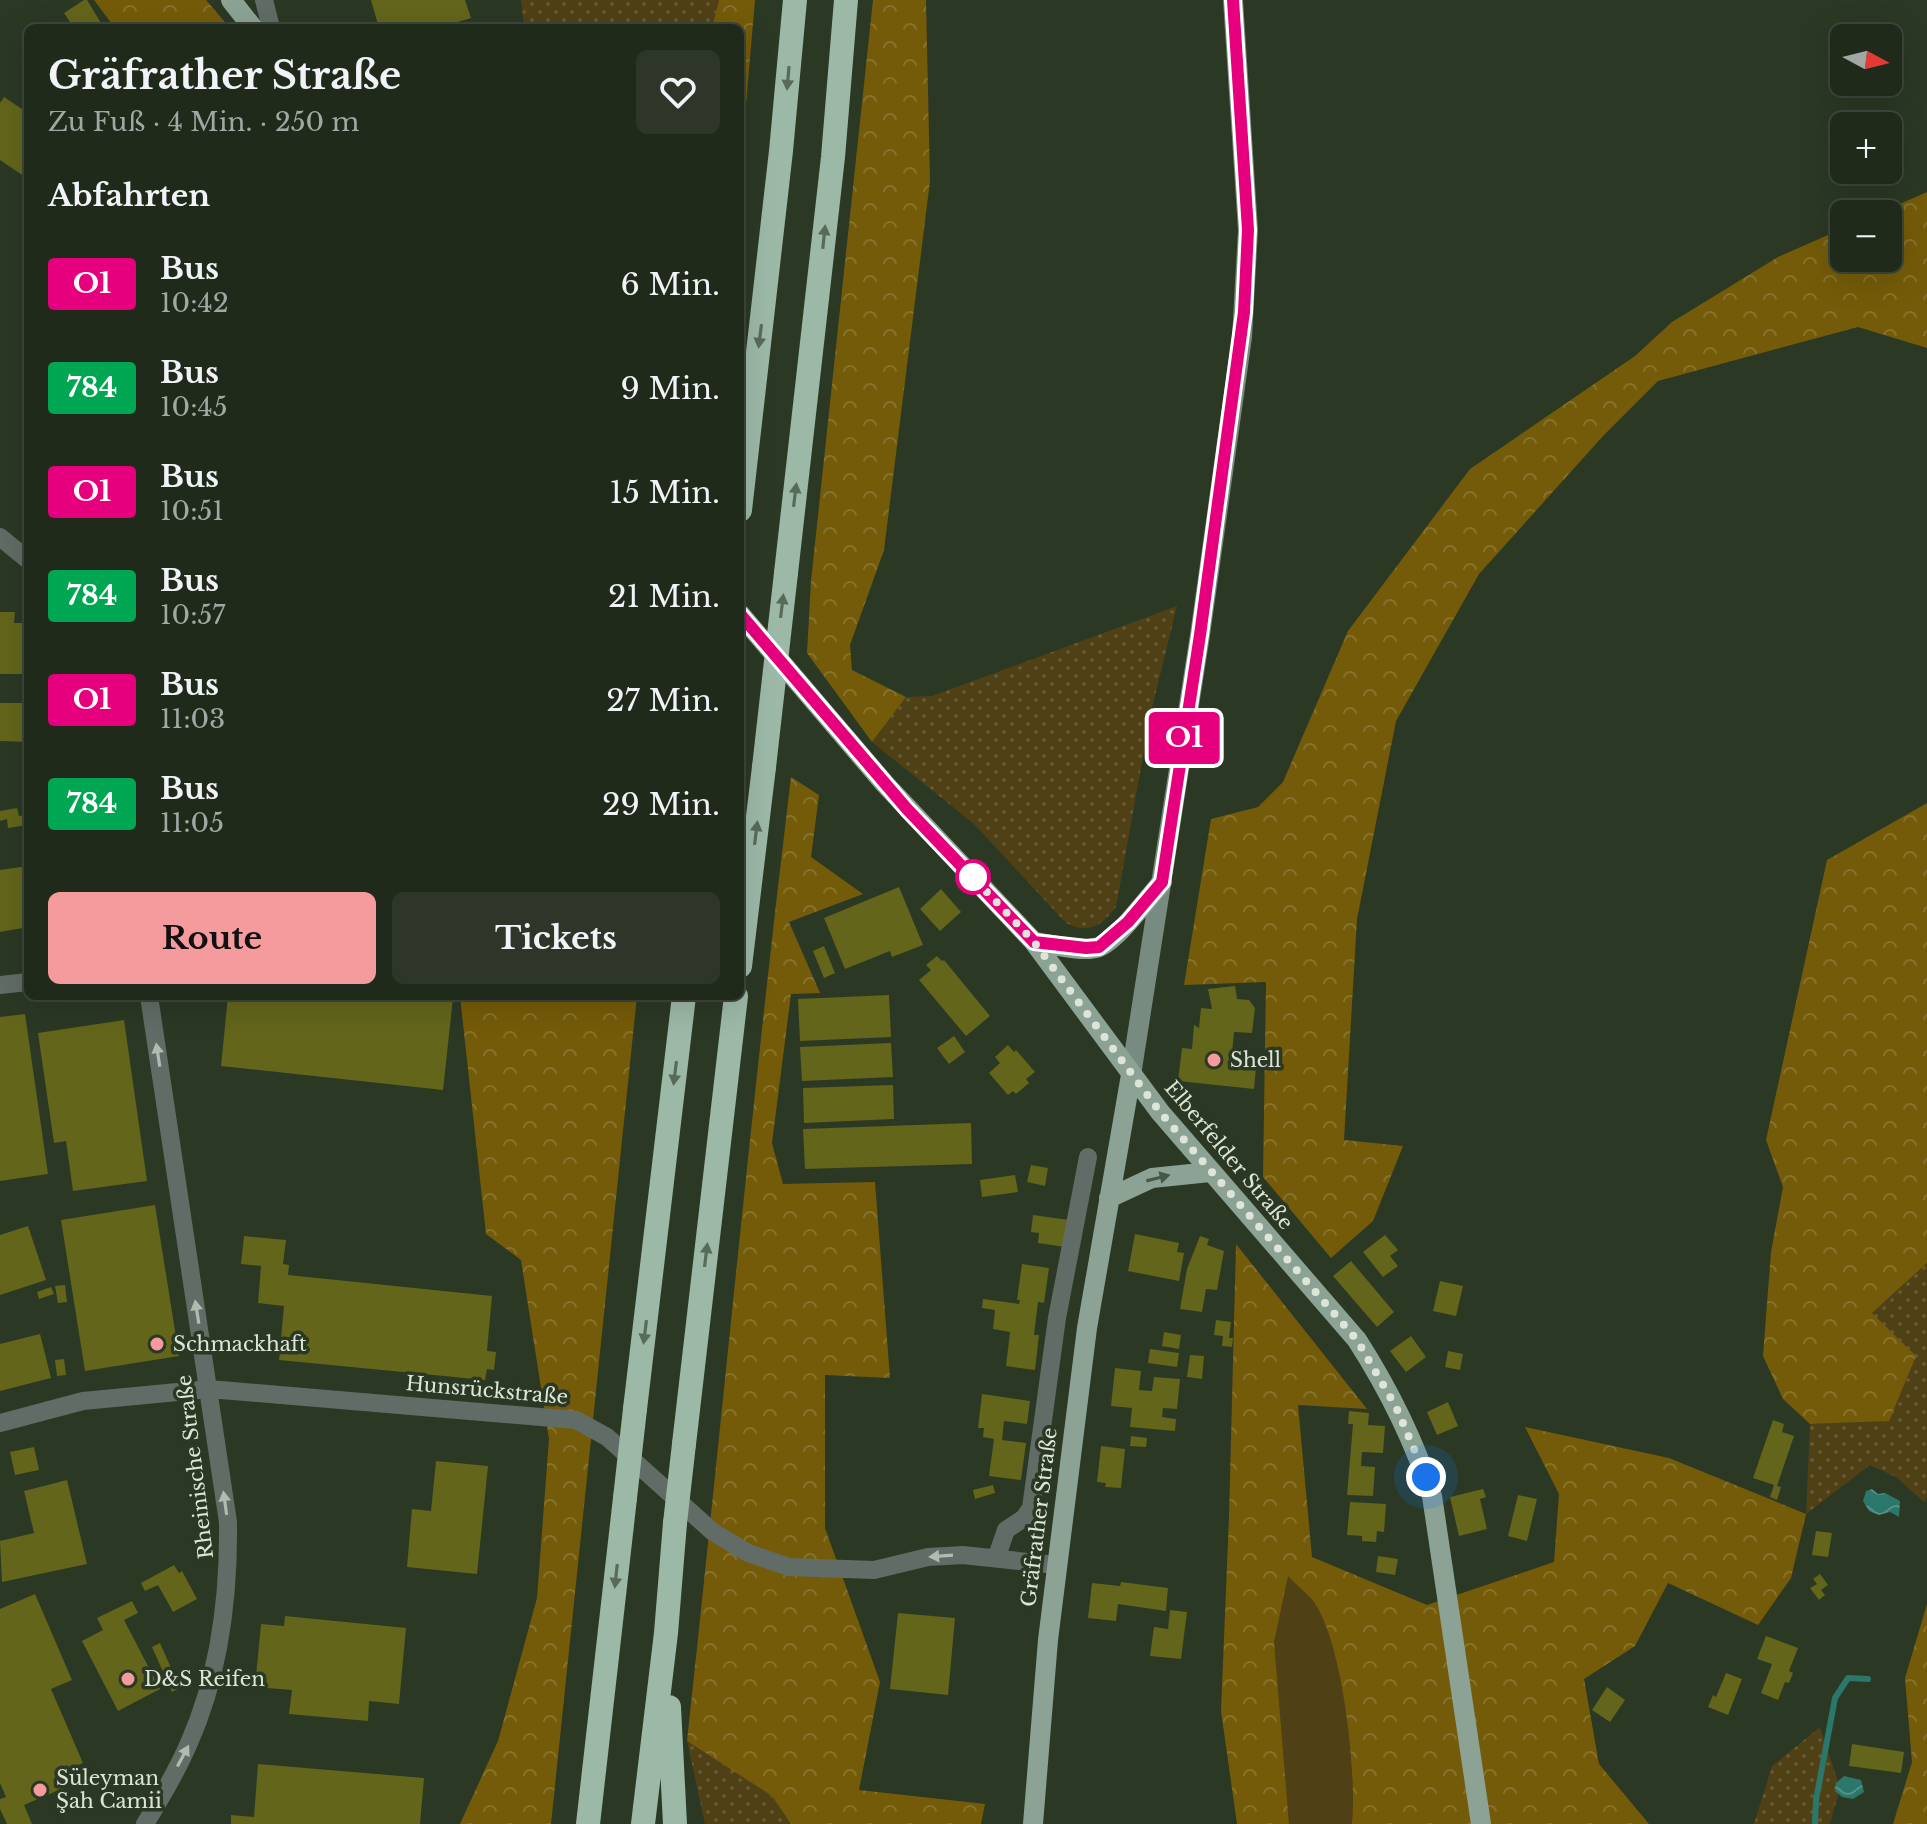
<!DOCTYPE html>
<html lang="de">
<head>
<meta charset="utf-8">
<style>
  body { margin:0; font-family:"Libre Baskerville",serif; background:#2d3628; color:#f1f3f6; height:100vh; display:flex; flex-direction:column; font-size:30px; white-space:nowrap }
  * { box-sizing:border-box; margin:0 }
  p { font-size:26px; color:#a2a7a3 }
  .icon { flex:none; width:44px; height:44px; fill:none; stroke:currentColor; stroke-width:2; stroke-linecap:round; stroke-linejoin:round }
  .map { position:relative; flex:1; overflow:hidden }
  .details { position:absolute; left:24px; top:24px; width:720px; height:976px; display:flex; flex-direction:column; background:#202a1b; border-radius:12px; box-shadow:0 8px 32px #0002,0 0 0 2px #3d463a }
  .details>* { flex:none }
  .badge { padding:0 16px; border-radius:6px; font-size:28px; line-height:52px }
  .needle { width:52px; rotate:97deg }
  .controls { position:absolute; left:1830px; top:24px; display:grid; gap:16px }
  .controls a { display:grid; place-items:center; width:72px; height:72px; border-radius:12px; background:#202a1b; box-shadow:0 8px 32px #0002,0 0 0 2px #3d463a; font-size:40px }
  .you { position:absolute; width:40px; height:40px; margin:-20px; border:6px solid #fff; border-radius:50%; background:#1a73e8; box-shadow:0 0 0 12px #1a73e833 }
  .map>.badge { position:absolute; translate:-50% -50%; box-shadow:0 0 0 4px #fff }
  h2 { padding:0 24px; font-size:30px; line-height:72px }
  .round { display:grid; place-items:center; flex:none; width:84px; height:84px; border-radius:12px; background:#2d3628 }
  .head { display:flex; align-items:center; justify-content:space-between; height:136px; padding:0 24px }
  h1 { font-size:38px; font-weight:700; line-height:60px }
  .action { display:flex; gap:16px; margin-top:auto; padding:16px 24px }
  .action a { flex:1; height:92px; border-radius:12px; background:#f59b9d; color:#111; font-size:32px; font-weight:700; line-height:92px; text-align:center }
  .action a+a { background:#2d3628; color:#f1f3f6 }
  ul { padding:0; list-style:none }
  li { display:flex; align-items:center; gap:24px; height:104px; padding:0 24px }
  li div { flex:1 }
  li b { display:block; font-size:30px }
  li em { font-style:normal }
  li .badge { min-width:88px; font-weight:700; text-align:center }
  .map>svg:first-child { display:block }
  .grass { fill:url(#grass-dots) }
  .forest { fill:url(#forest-crowns) }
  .green { fill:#504016 }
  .water { fill:url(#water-waves) }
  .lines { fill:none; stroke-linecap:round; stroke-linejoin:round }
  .stream { stroke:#2b776c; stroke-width:6 }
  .building { fill:#62651a }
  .street { stroke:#606c65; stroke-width:18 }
  .secondary { stroke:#788b80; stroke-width:20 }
  .primary { stroke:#8ba294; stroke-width:20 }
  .highway { stroke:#9cb8a7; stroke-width:24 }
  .highway-bridge { stroke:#9cb8a7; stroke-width:24 }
  .oneway { fill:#586b58 }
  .oneway2 { fill:#b1bbb0 }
  .oneway3 { fill:#485846 }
  .line-casing { stroke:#fff; stroke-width:18 }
  .line { stroke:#e6007e; stroke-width:12 }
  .walk { stroke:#dde5d8; stroke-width:8; stroke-dasharray:0 14.4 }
  .stop-dot { fill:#fff; stroke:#e6007e; stroke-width:4 }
  .poi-dot { fill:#f59b9d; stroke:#2b3824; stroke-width:3 }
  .labels { text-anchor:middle; stroke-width:7; stroke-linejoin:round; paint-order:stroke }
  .poi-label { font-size:20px; fill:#dde5d8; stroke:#2b3824; text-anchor:start }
  .street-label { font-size:20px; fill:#dde5d8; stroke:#2b3824 }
</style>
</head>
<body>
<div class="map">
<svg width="1927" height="1824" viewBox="0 0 1927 1824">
  <defs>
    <pattern id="grass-dots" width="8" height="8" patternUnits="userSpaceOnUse" patternTransform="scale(2)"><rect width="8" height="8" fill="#504016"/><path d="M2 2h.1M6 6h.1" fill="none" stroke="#695b37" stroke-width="1.8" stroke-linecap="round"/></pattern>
    <pattern id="forest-crowns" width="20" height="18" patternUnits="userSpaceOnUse" patternTransform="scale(2)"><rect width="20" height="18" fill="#745b09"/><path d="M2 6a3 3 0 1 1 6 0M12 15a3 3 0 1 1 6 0" fill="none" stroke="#87722c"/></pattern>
    <pattern id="water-waves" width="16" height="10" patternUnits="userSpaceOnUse" patternTransform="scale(2)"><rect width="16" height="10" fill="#2b776c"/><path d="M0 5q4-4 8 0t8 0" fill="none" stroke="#539187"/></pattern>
  </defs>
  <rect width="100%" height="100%" fill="#2b3824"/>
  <!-- grass -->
  <path class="grass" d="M 521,0 L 719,0 L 712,28 L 524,28 Z
    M 1177,606 L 1151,712 L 1116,907 C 1100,927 1090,934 1066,923 L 974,824 L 872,742 L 906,697 L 932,696 Z
    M 1927,1263 L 1927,1497 L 1924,1502 L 1896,1477 L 1870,1465 L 1806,1514 L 1810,1424 L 1889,1421 L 1872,1313 Z
    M 1820,1727 L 1840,1788 L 1830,1824 L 1754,1824 L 1772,1766 Z
    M 687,1741 L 772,1796 L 791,1824 L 705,1824 Z"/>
  <!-- forest -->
  <path class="forest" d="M 94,0 L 206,0 L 230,28 L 115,28 Z
    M 719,0 L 755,0 L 740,174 L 740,28 L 712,28 Z
    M 873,0 L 926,0 L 930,181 L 884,550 L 850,645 L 852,670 L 906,697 L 872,742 L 807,653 L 811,581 Z
    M 1927,192 L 1927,348 L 1858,327 L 1658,381 L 1603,436 L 1479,574 L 1396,721 L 1357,919 L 1344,1140 L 1403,1146 L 1373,1221 L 1331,1258 L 1263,1177 L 1266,982 L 1184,985 L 1211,819 L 1258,807 L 1283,782 L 1348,631 L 1470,469 L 1635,356 L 1672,322 L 1778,257 L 1844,228 L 1844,258 L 1888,258 L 1888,214 L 1877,214 Z
    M 791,777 L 819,795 L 811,857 L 863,894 L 789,922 L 820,993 L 791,994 L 772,1143 L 783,1184 L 875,1182 L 890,1378 L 825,1375 L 825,1528 L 880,1682 L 859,1790 L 985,1804 L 981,1824 L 791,1824 L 772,1796 L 687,1741 C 722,1419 752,1098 791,777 Z
    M 1927,803 L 1927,1263 L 1872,1313 L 1916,1356 L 1889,1421 L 1810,1424 L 1783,1399 L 1763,1356 L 1771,1252 L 1783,1187 L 1766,1140 L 1827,860 Z
    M 460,996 L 637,996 L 551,1824 L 460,1824 L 498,1741 L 537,1598 L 549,1439 L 521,1260 L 486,1234 Z
    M 1236,1244 L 1367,1409 L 1298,1405 L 1312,1557 L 1427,1605 L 1554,1562 L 1559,1494 L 1525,1427 L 1669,1458 L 1806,1514 L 1791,1578 L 1758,1625 L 1668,1583 L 1635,1646 L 1584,1679 L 1599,1764 L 1649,1824 L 1237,1824 L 1221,1711 L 1229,1517 Z
    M 1927,1604 L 1927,1824 L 1893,1824 L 1912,1762 L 1905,1678 Z"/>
  <!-- green -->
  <path class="green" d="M 1288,1576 C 1296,1585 1307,1593 1314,1602 C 1343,1644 1357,1773 1352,1824 L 1289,1824 L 1274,1642 Z"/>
  <!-- water -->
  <path class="water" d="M 1872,1489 L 1878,1494 L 1885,1493 L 1900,1501 L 1899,1517 L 1890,1512 L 1879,1515 L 1869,1511 L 1863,1501 L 1866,1491 Z
    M 1844,1776 L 1861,1780 L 1864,1792 L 1853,1799 L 1842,1797 L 1835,1791 L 1836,1783 Z"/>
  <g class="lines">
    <!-- stream -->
    <path class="stream" d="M 1815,1824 L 1816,1800 L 1835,1698 L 1848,1678 L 1868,1679"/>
  </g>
  <!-- building -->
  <path class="building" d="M 84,0 L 87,0 L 104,28 L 74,28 L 64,13 Z
    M 371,0 L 465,0 L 471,18 L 438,28 L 379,28 Z
    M 4,97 L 28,113 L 28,179 L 0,160 L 0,103 Z
    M 0,612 L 15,612 L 14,623 L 28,623 L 28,674 L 0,674 Z
    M 0,703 L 28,703 L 28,742 L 0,741 Z
    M 17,808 L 19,816 L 25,815 L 27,825 L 8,828 L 7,819 L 0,821 L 0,811 Z
    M 28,866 L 28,927 L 0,932 L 0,870 Z
    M 899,887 L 923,945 L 892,957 L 890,951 L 845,969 L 824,918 Z
    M 941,889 L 961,912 L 940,931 L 920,909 Z
    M 824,946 L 835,973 L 824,978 L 813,951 Z
    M 937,956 L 942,961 L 944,960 L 990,1016 L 966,1036 L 919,980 L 931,970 L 926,965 Z
    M 1235,986 L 1237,999 L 1249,1000 L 1255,1008 L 1252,1033 L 1234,1032 L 1232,1054 L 1257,1057 L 1254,1089 L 1178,1081 L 1182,1048 L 1192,1049 L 1194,1025 L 1199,1028 L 1201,1008 L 1212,1009 L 1208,989 Z
    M 889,995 L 891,1037 L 800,1041 L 798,999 Z
    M 228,996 L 453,998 L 443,1090 L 221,1066 Z
    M 25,1014 L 48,1174 L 0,1181 L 0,1017 Z
    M 124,1020 L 147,1181 L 73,1191 L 66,1141 L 54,1143 L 38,1033 Z
    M 954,1036 L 965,1052 L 949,1064 L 937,1048 Z
    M 891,1043 L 893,1077 L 802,1081 L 800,1047 Z
    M 1008,1045 L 1014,1052 L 1016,1050 L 1035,1072 L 1026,1079 L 1029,1083 L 1016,1094 L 1013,1091 L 1008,1095 L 989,1073 L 1000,1063 L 995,1057 Z
    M 893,1085 L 894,1119 L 804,1123 L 803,1088 Z
    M 971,1123 L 972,1164 L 805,1169 L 803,1129 Z
    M 1031,1165 L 1048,1168 L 1045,1186 L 1027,1182 Z
    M 1015,1175 L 1018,1192 L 982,1197 L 980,1180 Z
    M 155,1205 L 179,1356 L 85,1371 L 61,1220 Z
    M 1033,1215 L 1069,1220 L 1065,1247 L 1038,1243 L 1039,1233 L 1031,1232 Z
    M 28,1226 L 46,1280 L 0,1295 L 0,1235 Z
    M 1135,1234 L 1179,1243 L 1177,1252 L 1184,1253 L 1179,1281 L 1128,1271 Z
    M 1385,1235 L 1398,1250 L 1390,1256 L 1398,1266 L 1383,1277 L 1363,1252 Z
    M 244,1236 L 286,1240 L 283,1264 L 289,1265 L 288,1275 L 492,1296 L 487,1351 L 496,1352 L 494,1370 L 487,1369 L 485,1380 L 279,1360 L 284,1306 L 258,1303 L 261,1266 L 241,1264 Z
    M 1200,1236 L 1209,1239 L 1207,1245 L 1224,1251 L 1217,1290 L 1206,1289 L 1202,1312 L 1180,1309 L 1187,1269 Z
    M 1351,1261 L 1394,1312 L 1377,1327 L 1333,1276 Z
    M 1022,1264 L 1049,1268 L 1044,1303 L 1038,1302 L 1034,1335 L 1039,1335 L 1035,1370 L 1006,1366 L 1010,1332 L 993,1329 L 995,1310 L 982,1308 L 983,1299 L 1019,1304 L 1020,1300 L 1017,1300 Z
    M 1440,1281 L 1463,1286 L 1456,1316 L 1433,1311 Z
    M 65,1285 L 67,1302 L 58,1303 L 55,1286 Z
    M 51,1287 L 54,1294 L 39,1299 L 37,1292 Z
    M 1216,1320 L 1231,1322 L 1229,1338 L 1233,1338 L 1232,1347 L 1222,1346 L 1223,1336 L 1214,1335 Z
    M 1164,1332 L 1181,1335 L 1179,1349 L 1162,1346 Z
    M 40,1334 L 51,1378 L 0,1391 L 0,1344 Z
    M 1411,1336 L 1426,1357 L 1406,1372 L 1390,1351 Z
    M 1150,1349 L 1179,1353 L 1177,1367 L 1148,1363 Z
    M 1448,1351 L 1463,1354 L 1460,1370 L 1445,1367 Z
    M 1190,1355 L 1204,1356 L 1202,1379 L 1187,1377 Z
    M 64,1359 L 66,1375 L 57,1376 L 55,1360 Z
    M 1115,1368 L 1141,1371 L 1139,1390 L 1152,1391 L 1154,1377 L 1180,1379 L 1177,1409 L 1163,1408 L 1162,1417 L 1176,1419 L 1175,1431 L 1130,1427 L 1132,1408 L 1111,1406 Z
    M 982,1394 L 1030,1401 L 1027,1424 L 1004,1421 L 1002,1440 L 1026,1443 L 1021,1480 L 989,1476 L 994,1439 L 983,1437 L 984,1428 L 978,1428 Z
    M 1448,1402 L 1458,1426 L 1437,1435 L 1427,1412 Z
    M 1349,1411 L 1369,1413 L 1368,1425 L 1385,1426 L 1383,1453 L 1362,1452 L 1361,1466 L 1375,1467 L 1373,1496 L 1347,1495 L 1353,1424 L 1348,1424 Z
    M 1773,1420 L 1784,1424 L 1782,1432 L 1794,1436 L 1777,1486 L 1781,1487 L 1777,1500 L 1770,1497 L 1774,1485 L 1753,1478 Z
    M 1131,1436 L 1147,1438 L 1146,1447 L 1130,1446 Z
    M 1101,1446 L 1125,1449 L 1121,1488 L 1105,1487 L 1106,1483 L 1097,1482 Z
    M 34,1447 L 39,1470 L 15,1475 L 10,1452 Z
    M 436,1461 L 488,1466 L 477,1574 L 407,1567 L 412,1509 L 431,1511 Z
    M 67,1480 L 87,1564 L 2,1582 L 0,1541 L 34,1533 L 24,1491 Z
    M 993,1485 L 995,1493 L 975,1499 L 973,1490 Z
    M 1483,1489 L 1486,1497 L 1480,1499 L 1487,1529 L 1459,1536 L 1450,1497 Z
    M 1518,1495 L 1537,1499 L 1527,1541 L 1508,1536 Z
    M 1350,1502 L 1386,1504 L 1384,1532 L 1377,1531 L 1376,1542 L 1362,1541 L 1362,1536 L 1347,1535 Z
    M 1816,1531 L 1832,1533 L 1828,1557 L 1812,1555 Z
    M 1378,1556 L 1398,1559 L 1395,1575 L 1376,1572 Z
    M 174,1565 L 179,1573 L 182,1571 L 197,1599 L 173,1612 L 158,1585 L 145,1591 L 141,1583 Z
    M 1820,1574 L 1828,1585 L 1821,1590 L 1825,1595 L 1819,1600 L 1810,1588 L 1817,1584 L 1813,1579 Z
    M 1121,1582 L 1168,1588 L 1166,1611 L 1118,1604 L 1116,1621 L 1088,1618 L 1092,1583 L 1120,1586 Z
    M 35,1594 L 72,1680 L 51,1689 L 83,1763 L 69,1769 L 75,1783 L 24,1805 L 32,1824 L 7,1824 L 0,1809 L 0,1799 L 6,1797 L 0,1783 L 0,1609 Z
    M 132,1601 L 138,1613 L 124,1620 L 160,1689 L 118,1711 L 82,1641 L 103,1630 L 97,1618 Z
    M 1170,1610 L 1187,1612 L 1181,1659 L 1150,1656 L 1154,1627 L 1168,1629 Z
    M 898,1613 L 955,1618 L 948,1695 L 890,1689 Z
    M 285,1616 L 406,1628 L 399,1704 L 369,1701 L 368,1721 L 289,1714 L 292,1690 L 255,1687 L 261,1624 L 284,1626 Z
    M 1766,1636 L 1798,1648 L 1789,1671 L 1793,1673 L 1789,1683 L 1785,1682 L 1778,1700 L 1761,1693 L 1772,1664 L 1757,1659 Z
    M 160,1643 L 180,1688 L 172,1692 L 152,1647 Z
    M 1726,1673 L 1742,1679 L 1728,1715 L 1708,1707 L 1713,1695 L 1716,1697 Z
    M 1607,1687 L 1625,1700 L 1610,1722 L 1592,1710 Z
    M 1852,1744 L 1904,1752 L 1901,1773 L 1849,1766 Z
    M 258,1764 L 424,1778 L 420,1824 L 231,1824 L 231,1815 L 254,1817 Z"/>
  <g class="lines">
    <!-- street -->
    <path class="street" d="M 264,0 L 271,28
      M 0,537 L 28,560
      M 0,985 L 28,982
      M 0,1423 L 83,1401 L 209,1389 L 576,1420 L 607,1437 L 713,1532 L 748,1553 L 789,1567 L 874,1570 L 928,1557 L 963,1555 L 1056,1565
      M 997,1556 L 1006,1530 L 1024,1518 L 1031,1508 L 1057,1318 L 1088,1157
      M 145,1824 C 161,1798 177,1771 189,1743 C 220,1673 229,1597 228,1522 L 149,996"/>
    <!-- secondary -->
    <path class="secondary" d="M 1131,1075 L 1200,635 L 1242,337 L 1248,230 L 1233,0"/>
    <!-- primary -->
    <path class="primary" d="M 231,0 L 253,28
      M 740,614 L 884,783 L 1034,942 L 1160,1112 L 1357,1340 C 1389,1390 1414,1440 1432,1496 L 1481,1824
      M 1034,942 C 1049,944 1085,953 1099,947 C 1118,939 1148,898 1162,882
      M 1109,1198 L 1152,1178 L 1210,1172
      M 1033,1824 L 1048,1640 L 1087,1328 L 1131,1075"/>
    <!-- highway -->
    <path class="highway" d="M 740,510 L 781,151 L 795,0
      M 786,573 L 833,157 L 846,0
      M 740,966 L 764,767
      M 635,1409 L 684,996
      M 684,1444 L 736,996
      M 669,1707 L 675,1824
      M 588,1824 L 625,1498
      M 643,1824 L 666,1633 L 675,1523"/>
    <!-- highway-bridge -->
    <path class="highway-bridge" d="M 764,767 L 786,573
      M 625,1498 L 635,1409
      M 675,1523 L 684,1444"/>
  </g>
  <!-- one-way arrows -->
  <defs><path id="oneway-solid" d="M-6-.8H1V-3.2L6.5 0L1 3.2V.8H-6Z" transform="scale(2)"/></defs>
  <g class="oneway">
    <use href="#oneway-solid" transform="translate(788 78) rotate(95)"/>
    <use href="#oneway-solid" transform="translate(824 237) rotate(-84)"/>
    <use href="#oneway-solid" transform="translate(760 336) rotate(97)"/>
    <use href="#oneway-solid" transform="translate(795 495) rotate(-83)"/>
    <use href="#oneway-solid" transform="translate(782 606) rotate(-83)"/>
    <use href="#oneway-solid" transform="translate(756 833) rotate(-83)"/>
    <use href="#oneway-solid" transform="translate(675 1073) rotate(97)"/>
    <use href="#oneway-solid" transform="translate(706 1255) rotate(-83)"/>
    <use href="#oneway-solid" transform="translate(645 1332) rotate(97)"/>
    <use href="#oneway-solid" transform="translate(616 1576) rotate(96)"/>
  </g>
  <g class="oneway2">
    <use href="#oneway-solid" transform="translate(158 1055) rotate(-99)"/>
    <use href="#oneway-solid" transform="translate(197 1312) rotate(-99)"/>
    <use href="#oneway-solid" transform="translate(225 1503) rotate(-98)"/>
    <use href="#oneway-solid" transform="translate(941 1556) rotate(176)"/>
    <use href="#oneway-solid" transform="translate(183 1756) rotate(-62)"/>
  </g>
  <use class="oneway3" href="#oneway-solid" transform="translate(1158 1178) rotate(-14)"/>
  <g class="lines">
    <!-- line casing -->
    <g class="line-casing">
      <path id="line" d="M 740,614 L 907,809 L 1034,942 L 1086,948 L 1099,947 L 1128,922 L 1162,882 L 1200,635 L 1244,312 L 1248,230 L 1233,0"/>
    </g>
    <!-- line -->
    <use href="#line" class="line"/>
    <!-- walk -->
    <path class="walk" d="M 973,877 L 970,874 L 1034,942 L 1160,1112 L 1357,1340 L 1396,1407 L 1426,1477"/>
  </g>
  <!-- markers -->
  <circle class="stop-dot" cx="973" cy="877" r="16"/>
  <g class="poi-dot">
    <circle cx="1214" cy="1060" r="8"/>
    <circle cx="157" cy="1344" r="8"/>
    <circle cx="128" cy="1679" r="8"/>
    <circle cx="40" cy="1790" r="8"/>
  </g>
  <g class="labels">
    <!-- poi labels -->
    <g class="poi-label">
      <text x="1230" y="1067">Shell</text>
      <text x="173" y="1351">Schmackhaft</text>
      <text x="144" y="1686">D&amp;S Reifen</text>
      <text x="56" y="1785">Süleyman<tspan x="56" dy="23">Şah Camii</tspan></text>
    </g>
    <!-- street labels -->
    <g class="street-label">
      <text transform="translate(1229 1155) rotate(50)" y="7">Elberfelder Straße</text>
      <text transform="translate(487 1390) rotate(5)" y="7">Hunsrückstraße</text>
      <text transform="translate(195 1467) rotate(-97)" y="7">Rheinische Straße</text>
      <text transform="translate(1039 1517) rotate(-83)" y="7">Gräfrather Straße</text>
    </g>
  </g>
</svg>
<div class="controls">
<a><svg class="needle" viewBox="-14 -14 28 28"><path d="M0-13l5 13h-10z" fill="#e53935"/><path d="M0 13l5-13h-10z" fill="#a2a7a3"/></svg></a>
<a>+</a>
<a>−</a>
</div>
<div class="you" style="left:1426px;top:1477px"></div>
<b class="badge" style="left:1184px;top:738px;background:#e6007e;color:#fff">O1</b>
<section class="details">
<div class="head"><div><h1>Gräfrather Straße</h1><p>Zu Fuß · 4 Min. · 250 m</p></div><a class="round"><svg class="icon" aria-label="heart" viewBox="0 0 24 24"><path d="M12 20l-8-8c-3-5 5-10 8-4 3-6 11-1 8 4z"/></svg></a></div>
<h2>Abfahrten</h2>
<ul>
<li><span class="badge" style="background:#e6007e;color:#fff">O1</span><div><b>Bus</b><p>10:42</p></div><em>6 Min.</em></li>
<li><span class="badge" style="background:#00a651;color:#fff">784</span><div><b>Bus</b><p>10:45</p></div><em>9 Min.</em></li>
<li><span class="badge" style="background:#e6007e;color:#fff">O1</span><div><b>Bus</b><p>10:51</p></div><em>15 Min.</em></li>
<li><span class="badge" style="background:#00a651;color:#fff">784</span><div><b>Bus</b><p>10:57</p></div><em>21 Min.</em></li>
<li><span class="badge" style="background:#e6007e;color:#fff">O1</span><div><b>Bus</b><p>11:03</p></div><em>27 Min.</em></li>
<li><span class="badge" style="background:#00a651;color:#fff">784</span><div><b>Bus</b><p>11:05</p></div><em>29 Min.</em></li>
</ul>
<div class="action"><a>Route</a><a>Tickets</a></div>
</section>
</div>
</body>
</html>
